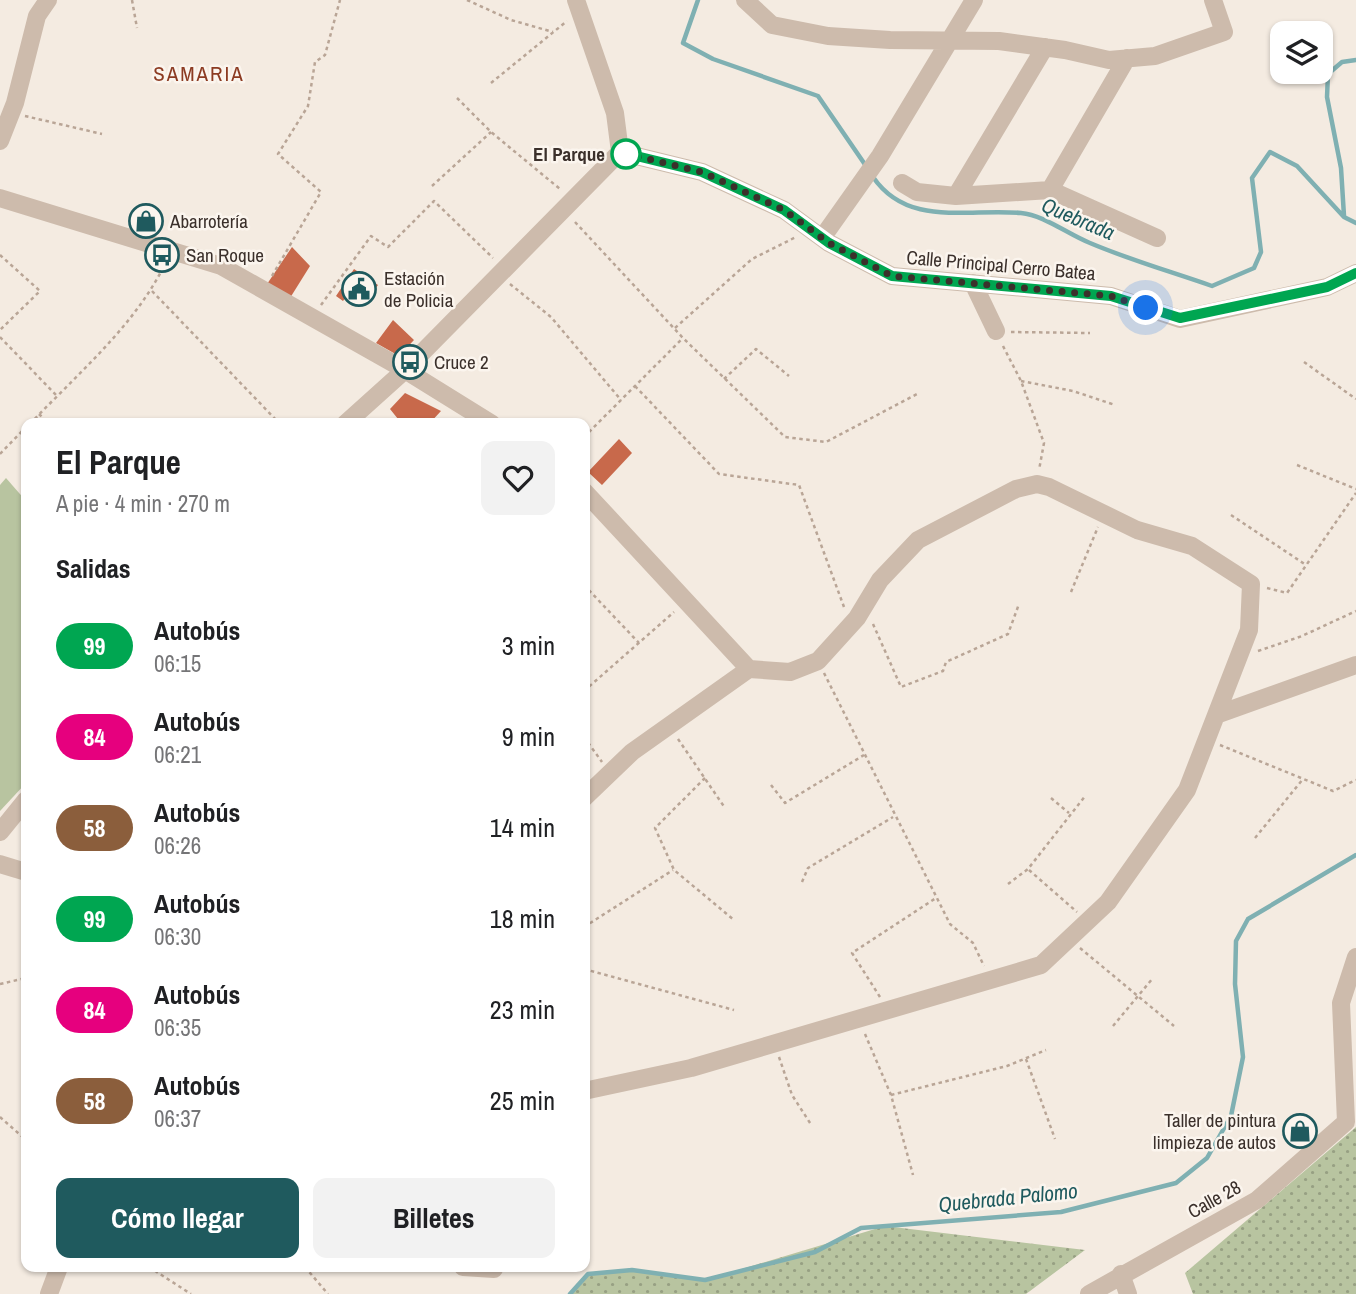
<!DOCTYPE html>
<html lang="es">
<head>
<meta charset="utf-8">
<style>
  body { margin:0; font-family:"Archivo Narrow",sans-serif; background:#f2f2f2; color:#202124; height:100vh; display:flex; flex-direction:column; font-size:26px; white-space:nowrap }
  * { box-sizing:border-box; margin:0 }
  p { font-size:23px; color:#757577 }
  .icon { flex:none; width:38px; height:38px; fill:none; stroke:currentColor; stroke-width:2; stroke-linecap:round; stroke-linejoin:round }
  .map { position:relative; flex:1; overflow:hidden }
  .panel { position:absolute; left:21px; top:418px; width:569px; height:854px; display:flex; flex-direction:column; background:#fff; border-radius:14px; box-shadow:0 2px 5px #0004 }
  .panel>* { flex:none }
  .badge { padding:0 14px; border-radius:23px; font-size:24px; line-height:46px }
  .buttons { position:absolute; left:1270px; top:21px; display:grid; gap:14px }
  .buttons a { display:grid; place-items:center; width:63px; height:63px; border-radius:14px; background:#fff; box-shadow:0 2px 5px #0004; font-size:35px }
  .you { position:absolute; width:35px; height:35px; margin:-18px; border:5px solid #fff; border-radius:50%; background:#1a73e8; box-shadow:0 0 0 10px #1a73e833 }
  .map>.badge { position:absolute; translate:-50% -50%; box-shadow:0 0 0 4px #fff }
  h2 { padding:0 35px; font-size:26px; line-height:63px }
  .round { display:grid; place-items:center; flex:none; width:74px; height:74px; border-radius:14px; background:#f2f2f2 }
  .overview { display:flex; align-items:center; justify-content:space-between; height:119px; padding:0 35px }
  h1 { font-size:33px; font-weight:700; line-height:52px }
  .primary-button { display:flex; gap:14px; margin-top:auto; padding:14px 35px }
  .primary-button a { flex:1; height:80px; border-radius:14px; background:#1f5a5e; color:#fff; font-size:28px; font-weight:700; line-height:80px; text-align:center }
  .primary-button a+a { background:#f2f2f2; color:#202124 }
  ul { padding:0; list-style:none }
  li { display:flex; align-items:center; gap:21px; height:91px; padding:0 35px }
  li div { flex:1 }
  li b { display:block; font-size:26px }
  li em { font-style:normal }
  li .badge { min-width:77px; font-weight:700; text-align:center }
  .map>svg:first-child { display:block }
  .green { fill:#b8c4a0 }
  .park { fill:url(#park-dots) }
  .lines { fill:none; stroke-linecap:round; stroke-linejoin:round }
  .stream { stroke:#7fb0b2; stroke-width:4.5 }
  .building { fill:#c8694b }
  .path { stroke:#b9a596; stroke-width:2.5; stroke-dasharray:3.5 3.5; stroke-linecap:butt }
  .minor { stroke:#cdbbac; stroke-width:18 }
  .line-casing { stroke:#fff; stroke-width:16 }
  .line { stroke:#00a651; stroke-width:10 }
  .walk { stroke:#3b302b; stroke-width:7; stroke-dasharray:0 12.6 }
  .stop-dot { fill:#fff; stroke:#00a651; stroke-width:3.5 }
  .labels { text-anchor:middle; stroke-width:5; stroke-linejoin:round; paint-order:stroke }
  .stop-label { font-size:19px; font-weight:bold; fill:#3b302b; stroke:#fbf5ee; text-anchor:end }
  .poi-label { font-size:19px; fill:#3b302b; stroke:#fbf5ee; text-anchor:start }
  .street-label { font-size:19px; fill:#3b302b; stroke:#fbf5ee }
  .neighbourhood-label { font-size:21px; letter-spacing:2px; fill:#8c3b22; stroke:#fbf5ee }
  .water-label { font-size:21px; font-style:italic; fill:#1f5a5e; stroke:#fbf5ee }
</style>
</head>
<body>
<div class="map">
<svg width="1356" height="1294" viewBox="0 0 1356 1294">
  <defs>
    <pattern id="park-dots" width="8" height="8" patternUnits="userSpaceOnUse" patternTransform="scale(1.75)"><rect width="8" height="8" fill="#b8c4a0"/><path d="M2 2h.1M6 6h.1" fill="none" stroke="#97a083" stroke-width="1.8" stroke-linecap="round"/></pattern>
  </defs>
  <rect width="100%" height="100%" fill="#f4ebe1"/>
  <!-- green -->
  <path class="green" d="M 6,478 L 26,501 L 26,783 L 0,811 L 0,485 Z"/>
  <!-- park -->
  <path class="park" d="M 1356,1127 L 1356,1294 L 1193,1294 L 1185,1273 Z
    M 885,1226 L 1085,1250 L 1026,1294 L 570,1294 L 588,1274 L 632,1270 L 705,1280 Z"/>
  <g class="lines">
    <!-- stream -->
    <path class="stream" d="M 698,0 L 683,43 L 713,59 L 818,96 L 866,166
      M 873,177 C 908,228 968,208 1021,213 C 1044,215 1069,235 1090,243 C 1130,260 1172,272 1212,286 L 1254,268 L 1261,252 L 1252,178 L 1270,152 L 1297,166 L 1344,217 L 1356,223
      M 1344,216 L 1341,168 L 1327,97 L 1328,74 L 1342,62 L 1356,60
      M 570,1294 L 588,1274 L 632,1270 L 705,1280 L 815,1252 L 861,1228 L 1061,1212 L 1176,1183 L 1207,1158 L 1231,1116 L 1243,1057 L 1235,984 L 1236,941 L 1248,919 L 1356,855"/>
  </g>
  <!-- building -->
  <path class="building" d="M 140,208 L 159,214 L 151,235 L 133,229 Z
    M 292,247 L 310,266 L 290,298 L 263,290 Z
    M 354,269 L 378,285 L 366,302 L 350,292 L 343,301 L 336,296 Z
    M 393,320 L 414,340 L 399,356 L 376,343 Z
    M 405,393 L 441,411 L 429,424 L 402,424 L 390,409 Z
    M 619,439 L 632,453 L 602,485 L 588,472 Z"/>
  <g class="lines">
    <!-- path -->
    <path class="path" d="M 132,0 L 137,28
      M 467,0 L 511,20 L 553,32
      M 491,83 L 567,21
      M 457,98 L 491,132 L 560,189
      M 25,116 L 102,134
      M 432,186 L 491,132
      M 575,222 L 683,338 L 785,437 L 826,442 L 917,394
      M 0,255 L 40,291 L 0,330
      M 272,276 L 321,192 L 278,154 L 308,106 L 315,62 L 325,55 L 340,0
      M 510,284 L 551,317 L 621,400
      M 152,291 L 280,424
      M 321,305 L 371,236 L 388,247 L 434,201 L 493,258
      M 675,328 L 752,259 L 796,237
      M 1011,332 L 1090,333
      M 0,337 L 56,395
      M 1003,346 L 1021,381 L 1044,443 L 1039,470
      M 1304,362 L 1356,399
      M 724,379 L 756,349 L 789,376
      M 1021,381 L 1073,391 L 1115,405
      M 635,386 L 719,474 L 799,485 L 844,607
      M 39,414 L 49,424
      M 30,424 C 77,374 134,327 165,264
      M 584,437 L 683,338
      M 0,454 L 26,427
      M 1297,465 L 1356,489
      M 1231,515 L 1306,565
      M 584,585 L 639,643
      M 1267,588 L 1287,593 L 1356,493
      M 1071,592 L 1098,527
      M 873,624 L 901,687 L 943,671 L 946,662 L 1008,634 L 1019,604
      M 1258,651 L 1302,636 L 1356,611
      M 824,673 L 950,924 L 973,943 L 984,966
      M 584,691 L 674,612
      M 584,737 L 602,762
      M 678,739 L 725,808
      M 1220,745 L 1333,791 L 1356,780
      M 705,778 L 655,828 L 674,870 L 734,920
      M 771,785 L 785,803 L 864,755
      M 1051,798 L 1069,813
      M 1255,838 L 1303,779
      M 1029,870 L 1077,912
      M 802,882 L 808,868 L 893,817
      M 1008,884 L 1028,869 L 1086,795
      M 584,927 L 673,870
      M 1080,948 L 1174,1026
      M 584,969 L 734,1010
      M 24,978 L 26,989
      M 0,984 L 26,978
      M 880,997 L 852,953 L 936,898
      M 1113,1026 L 1153,978
      M 865,1034 L 891,1095 L 913,1175
      M 779,1057 L 792,1095 L 812,1126
      M 1026,1059 L 1055,1139
      M 891,1095 L 1007,1066 L 1046,1050
      M 0,1117 L 26,1140
      M 149,1267 L 191,1294
      M 305,1267 L 328,1294"/>
    <!-- minor -->
    <path class="minor" d="M 576,0 L 615,113 L 620,152
      M 745,0 L 772,25 L 828,36 L 890,40 L 999,41 L 1065,50 L 1109,60 L 1155,56 L 1224,32 L 1213,0
      M 0,141 L 15,103 L 37,16 L 48,0
      M 620,152 L 702,172 L 784,210 L 829,243 L 892,276 L 1111,296 L 1180,319 L 1327,287 L 1356,273
      M 902,183 L 917,192 L 956,196 L 1050,190 L 1157,238
      M 1050,190 L 1127,58
      M 956,196 L 1045,47
      M 0,198 L 221,266 L 405,370 L 492,424
      M 822,238 L 880,156 L 974,0
      M 973,283 L 996,331
      M 345,424 L 405,370 L 620,152
      M 584,491 L 749,669
      M 1216,715 L 1356,665
      M 584,798 L 632,752 L 749,669 L 790,672 L 818,661 L 857,618 L 880,580 L 918,540 L 1016,489 L 1037,484 L 1049,487 L 1137,530 L 1192,546 L 1251,584 L 1249,630 L 1187,790 L 1108,902 L 1041,965 L 691,1068 L 584,1091
      M 0,832 L 26,800
      M 0,864 L 26,872
      M 463,1267 L 494,1269
      M 1121,1274 L 1128,1294
      M 49,1294 L 59,1267
      M 1089,1294 L 1257,1200 L 1346,1122 L 1341,1003 L 1356,957"/>
  </g>
  <g class="lines">
    <!-- line casing -->
    <g class="line-casing">
      <path id="line" d="M 620,152 L 702,172 L 784,210 L 829,243 L 892,276 L 1111,296 L 1180,318 L 1327,287 L 1356,273"/>
    </g>
    <!-- line -->
    <use href="#line" class="line"/>
    <!-- walk -->
    <path class="walk" d="M 626,154 L 620,152 L 702,172 L 784,210 L 829,243 L 892,276 L 1111,296 L 1146,308"/>
  </g>
  <!-- icons -->
  <defs>
    <g id="shop-ring" transform="scale(1.75)"><circle r="9.5" fill="#fbf5ee" stroke="#1f5a5e" stroke-width="1.5"/><path d="M-5-2.5h2.3a2.7 3.5 0 0 1 5.4 0H5L5.5 6h-11ZM-1.5-2.5h3a1.5 2.3 0 0 0-3 0Z" fill="#1f5a5e"/></g>
    <g id="bus-ring" transform="scale(1.75)"><circle r="9.5" fill="#fbf5ee" stroke="#1f5a5e" stroke-width="1.5"/><path d="M-5-6H5V4H4V6H2V4H-2V6H-4V4H-5ZM-3.5-4V0h7V-4ZM-3.5 1.2v1.5H-2V1.2ZM2 1.2v1.5H3.5V1.2Z" fill="#1f5a5e"/></g>
    <g id="civic-ring" transform="scale(1.75)"><circle r="9.5" fill="#fbf5ee" stroke="#1f5a5e" stroke-width="1.5"/><path d="M-.6-6.5H3V-4.5H.6V-3L4-1V1h2V6H-6V1h2V-1L-.6-3ZM-1.2 2.5V6h2.4V2.5Z" fill="#1f5a5e"/></g>
  </defs>
  <g fill-rule="evenodd">
    <use href="#shop-ring" x="146" y="221"/>
    <use href="#bus-ring" x="162" y="255"/>
    <use href="#civic-ring" x="359" y="289"/>
    <use href="#bus-ring" x="410" y="362"/>
    <use href="#shop-ring" x="1300" y="1131"/>
  </g>
  <!-- markers -->
  <circle class="stop-dot" cx="626" cy="154" r="14"/>
  <g class="labels">
    <!-- stop labels -->
    <g class="stop-label">
      <text x="605" y="161">El Parque</text>
    </g>
    <!-- poi labels -->
    <g class="poi-label">
      <text x="170" y="228">Abarrotería</text>
      <text x="186" y="262">San Roque</text>
      <text x="384" y="285">Estación<tspan x="384" dy="22">de Policia</tspan></text>
      <text x="434" y="369">Cruce 2</text>
      <text x="1276" y="1127" text-anchor="end">Taller de pintura<tspan x="1276" dy="22">limpieza de autos</tspan></text>
    </g>
    <!-- street labels -->
    <g class="street-label">
      <text transform="translate(1001 265) rotate(5)" y="7">Calle Principal Cerro Batea</text>
      <text transform="translate(1214 1199) rotate(-29)" y="7">Calle 28</text>
    </g>
    <!-- neighbourhood labels -->
    <g class="neighbourhood-label">
      <text x="199" y="81">SAMARIA</text>
    </g>
    <!-- water labels -->
    <g class="water-label">
      <text transform="translate(1078 219) rotate(23)" y="7">Quebrada</text>
      <text transform="translate(1008 1198) rotate(-6)" y="7">Quebrada Palomo</text>
    </g>
  </g>
</svg>
<div class="buttons">
<a><svg class="icon" aria-label="layers" viewBox="0 0 24 24"><path d="M12 4l9 5-9 5-9-5zM3 14l9 5 9-5"/></svg></a>
</div>
<div class="you" style="left:1146px;top:308px"></div>
<section class="panel">
<div class="overview"><div><h1>El Parque</h1><p>A pie · 4 min · 270 m</p></div><a class="round"><svg class="icon" aria-label="heart" viewBox="0 0 24 24"><path d="M12 20l-8-8c-3-5 5-10 8-4 3-6 11-1 8 4z"/></svg></a></div>
<h2>Salidas</h2>
<ul>
<li><span class="badge" style="background:#00a651;color:#fff">99</span><div><b>Autobús</b><p>06:15</p></div><em>3 min</em></li>
<li><span class="badge" style="background:#e6007e;color:#fff">84</span><div><b>Autobús</b><p>06:21</p></div><em>9 min</em></li>
<li><span class="badge" style="background:#8b5e3c;color:#fff">58</span><div><b>Autobús</b><p>06:26</p></div><em>14 min</em></li>
<li><span class="badge" style="background:#00a651;color:#fff">99</span><div><b>Autobús</b><p>06:30</p></div><em>18 min</em></li>
<li><span class="badge" style="background:#e6007e;color:#fff">84</span><div><b>Autobús</b><p>06:35</p></div><em>23 min</em></li>
<li><span class="badge" style="background:#8b5e3c;color:#fff">58</span><div><b>Autobús</b><p>06:37</p></div><em>25 min</em></li>
</ul>
<div class="primary-button"><a>Cómo llegar</a><a>Billetes</a></div>
</section>
</div>
</body>
</html>
